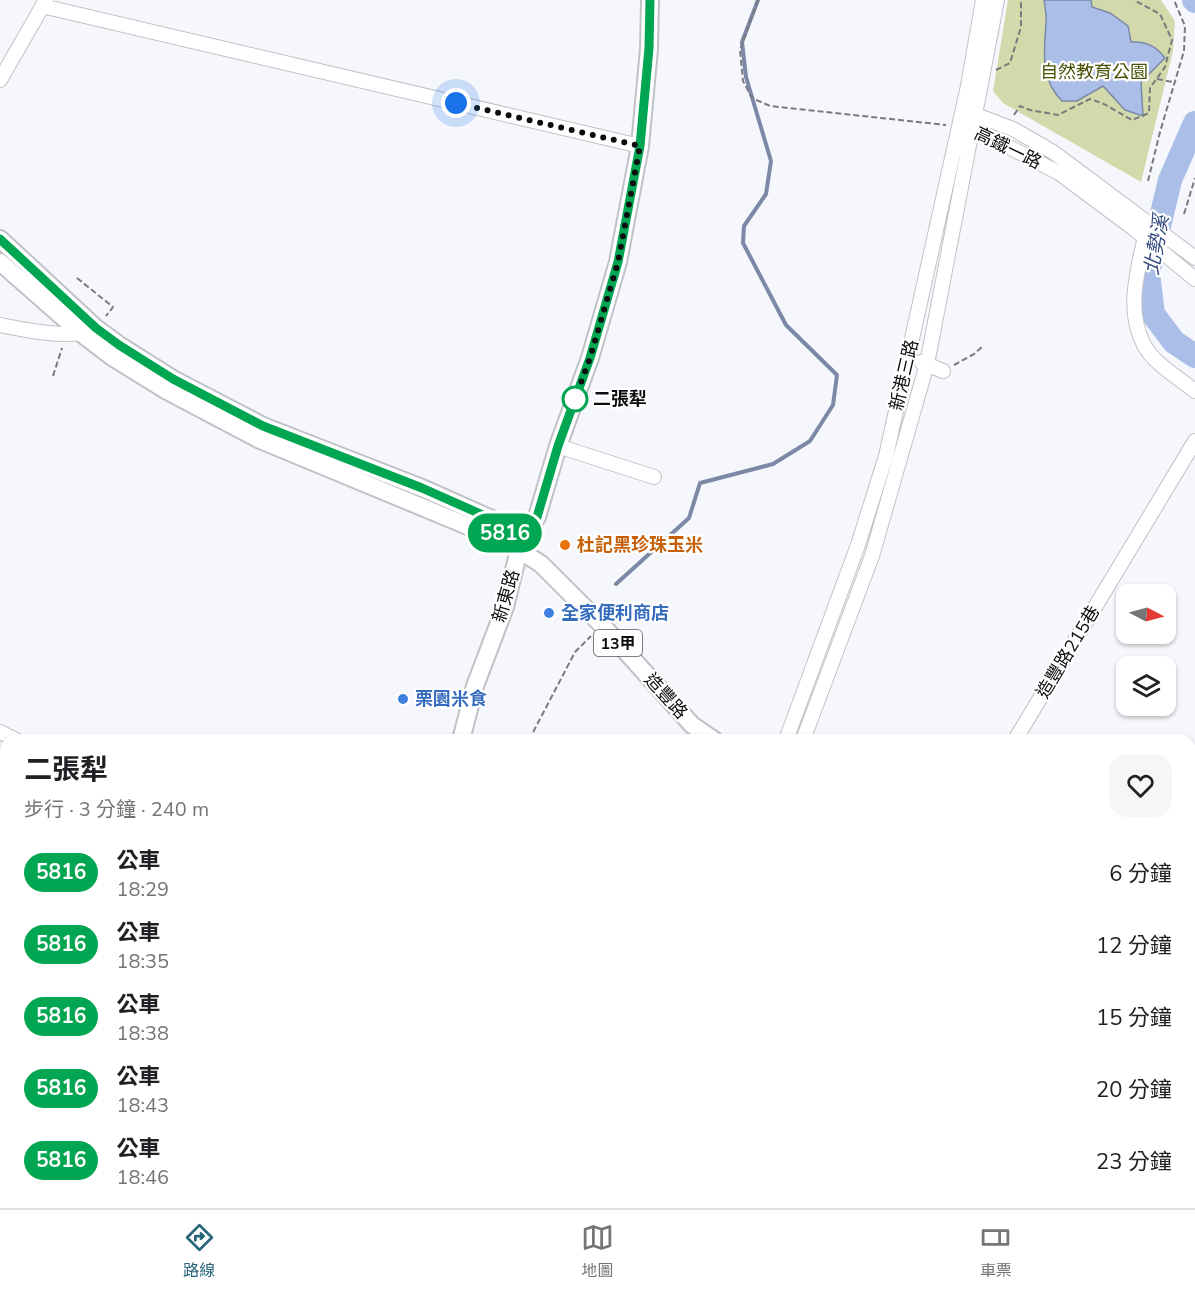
<!DOCTYPE html>
<html lang="zh-TW">
<head>
<meta charset="utf-8">
<style>
  body { margin:0; font-family:"Nunito Sans","Noto Sans TC",sans-serif; background:#f6f6f6; color:#202124; height:100vh; display:flex; flex-direction:column; font-size:22px; white-space:nowrap }
  * { box-sizing:border-box; margin:0 }
  p { font-size:20px; color:#757577 }
  .icon { flex:none; width:33px; height:33px; fill:none; stroke:currentColor; stroke-width:2; stroke-linecap:round; stroke-linejoin:round }
  .map { position:relative; flex:1; overflow:hidden }
  .panel { position:absolute; left:0px; top:734px; width:1196px; height:476px; display:flex; flex-direction:column; background:#fff; border-radius:18px 18px 0 0; box-shadow:0 2px 4px #0004 }
  .panel>* { flex:none }
  .badge { padding:0 12px; border-radius:20px; font-size:21px; line-height:39px }
  .needle { width:39px; rotate:96deg }
  .buttons { position:absolute; left:1116px; top:584px; display:grid; gap:12px }
  .buttons a { display:grid; place-items:center; width:60px; height:60px; border-radius:12px; background:#fff; box-shadow:0 2px 4px #0004; font-size:30px }
  .you { position:absolute; width:30px; height:30px; margin:-15px; border:4px solid #fff; border-radius:50%; background:#1a73e8; box-shadow:0 0 0 9px #1a73e833 }
  .map>.badge { position:absolute; translate:-50% -50%; box-shadow:0 0 0 3px #fff }
  .round { display:grid; place-items:center; flex:none; width:63px; height:63px; border-radius:18px; background:#f6f6f6 }
  .overview { display:flex; align-items:center; justify-content:space-between; height:102px; padding:0 24px }
  h1 { font-size:28px; font-weight:700; line-height:45px }
  ul { padding:0; list-style:none }
  li { display:flex; align-items:center; gap:18px; height:72px; padding:0 24px }
  li div { flex:1 }
  li b { display:block; font-size:22px }
  li em { font-style:normal }
  li .badge { min-width:66px; font-weight:700; text-align:center }
  .dock { display:flex; justify-content:space-around; align-items:center; height:84px; border-top:2px solid #e0e0e0; background:#fff; font-size:16px; color:#757577 }
  .dock a { display:grid; justify-items:center; gap:3px }
  .dock .selected { color:#27657b }
  .map>svg:first-child { display:block }
  .green { fill:#d2daac }
  .water { fill:#aabee7; stroke:#7b89a6; stroke-width:1.5 }
  .lines { fill:none; stroke-linecap:round; stroke-linejoin:round }
  .stream { stroke:#7b89a6; stroke-width:4 }
  .river { stroke:#aabee7; stroke-width:24 }
  .minor-casing { stroke:#c0c2c7; stroke-width:16 }
  .major-casing { stroke:#c0c2c7; stroke-width:20 }
  .path { stroke:#797a7e; stroke-width:2; stroke-dasharray:6 3; stroke-linecap:butt }
  .minor { stroke:#fff; stroke-width:14 }
  .major { stroke:#fff; stroke-width:16 }
  .line-casing { stroke:#fff; stroke-width:14 }
  .line { stroke:#00a651; stroke-width:9 }
  .walk { stroke:#0d0d0f; stroke-width:6; stroke-dasharray:0 10.8 }
  .stop-dot { fill:#fff; stroke:#00a651; stroke-width:3 }
  .food-dot { fill:#e8710a; stroke:#fff; stroke-width:2 }
  .shop-dot { fill:#3f7fe0; stroke:#fff; stroke-width:2 }
  .labels { text-anchor:middle; stroke-width:4.5; stroke-linejoin:round; paint-order:stroke }
  .shield { fill:#fff; stroke:#565657; stroke-width:1.5 }
  .shield-label { font-size:16px; font-weight:bold; fill:#0d0d0f }
  .park-label { font-size:18px; fill:#4a5207; stroke:#fff }
  .street-label { font-size:18px; fill:#0d0d0f; stroke:#fff }
  .stop-label { font-size:18px; font-weight:bold; fill:#0d0d0f; stroke:#fff; text-anchor:start }
  .food-label { font-size:18px; font-weight:bold; fill:#c56008; stroke:#fff; text-anchor:start }
  .shop-label { font-size:18px; font-weight:bold; fill:#366cbe; stroke:#fff; text-anchor:start }
  .water-label { font-size:20px; font-style:italic; fill:#32497d; stroke:#fff }
</style>
</head>
<body>
<div class="map">
<svg width="1195" height="1208" viewBox="0 0 1195 1208">
  <rect width="100%" height="100%" fill="#f5f7fc"/>
  <!-- green -->
  <path class="green" d="M 1008,0 L 1161,0 L 1175,21 L 1173,51 L 1141,182 L 1003,103 L 993,91 Z"/>
  <!-- water -->
  <path class="water" d="M 1044,0 L 1091,0 L 1092,7 L 1110,13 L 1128,26 L 1131,42 C 1146,41 1156,46 1165,58 L 1141,82 L 1143,116 L 1125,110 L 1103,86 L 1077,101 L 1062,101 C 1040,80 1044,51 1046,24 C 1047,16 1045,8 1044,0 Z"/>
  <g class="lines">
    <!-- stream -->
    <path class="stream" d="M 616,584 L 689,518 L 700,483 L 773,464 L 810,441 L 833,405 L 837,375 L 786,325 L 743,243 L 744,226 L 766,194 L 771,161 L 746,77 L 742,42 L 758,0
      M 443,1208 L 445,1203"/>
    <!-- river -->
    <path class="river" d="M 1194,0 L 1195,1
      M 1195,123 L 1170,180 L 1148,273 L 1153,314 L 1174,342 L 1195,356
      M 1190,868 L 1195,863
      M 847,1208 L 850,1203"/>
    <!-- minor casing -->
    <g class="minor-casing">
      <path id="minor" d="M 42,6 L 640,146
        M 0,80 L 46,0
        M 969,119 L 976,115 L 1013,129 L 1053,152 L 1195,258
        M 965,127 L 1005,145 L 1059,173 L 1133,228 L 1195,279
        M 1145,237 C 1137,272 1126,311 1144,345 C 1153,363 1180,379 1195,391
        M 0,325 C 21,329 67,339 87,331
        M 921,362 L 943,371
        M 558,446 L 654,477
        M 0,732 L 16,740
        M 786,740 L 858,545 L 886,456 L 968,86 L 983,0
        M 803,740 L 872,556 L 927,364 L 997,0
        M 1015,740 L 1195,441
        M 1190,807 L 1195,800
        M 1190,840 L 1195,847
        M 1190,880 L 1195,874
        M 1190,1017 L 1195,1013
        M 0,1160 L 6,1163
        M 86,1203 L 96,1208
        M 585,1208 L 589,1203
        M 967,1208 L 972,1203"/>
    </g>
    <!-- major casing -->
    <g class="major-casing">
      <path id="major" d="M 0,239 L 96,328 L 119,345 L 173,379 L 263,426 L 422,488 L 494,520 L 514,544
        M 0,262 L 82,334 L 112,357 L 167,391 L 258,439 L 487,534 L 519,550 L 541,564 L 602,625 L 692,725 L 714,740
        M 461,740 L 475,686 L 505,607 L 519,550 L 537,517 L 558,446 L 590,358 L 618,262 L 640,146 L 649,49 L 650,0
        M 1190,918 L 1195,920
        M 330,1208 L 332,1203"/>
    </g>
    <!-- path -->
    <path class="path" d="M 758,0 L 740,50 L 743,81 L 752,98 L 770,106 L 946,125
      M 996,70 L 1010,63 L 1021,27 L 1021,0
      M 1157,79 L 1173,82
      M 1014,115 L 1020,106 L 1030,110 L 1058,115 L 1090,99 L 1104,104 L 1132,120 L 1149,113 L 1150,88 L 1165,67 L 1172,40 L 1160,14 L 1134,0
      M 1148,181 L 1160,132 L 1184,51 L 1185,26 L 1174,0
      M 1184,214 L 1195,178
      M 77,278 L 113,307 L 106,316
      M 954,365 L 974,354 L 983,346
      M 53,376 L 62,348
      M 529,740 L 575,652 L 591,636"/>
    <!-- minor -->
    <use href="#minor" class="minor"/>
    <!-- major -->
    <use href="#major" class="major"/>
  </g>
  <g class="lines">
    <!-- line casing -->
    <g class="line-casing">
      <path id="line" d="M 0,239 L 96,328 L 119,345 L 173,379 L 263,426 L 422,488 L 494,520 L 519,550 L 537,517 L 558,446 L 590,358 L 618,262 L 640,146 L 649,48 L 650,0"/>
    </g>
    <!-- line -->
    <use href="#line" class="line"/>
    <!-- walk -->
    <path class="walk" d="M 456,103 L 640,146 L 618,262 L 590,358 L 574,402 L 575,399"/>
  </g>
  <!-- markers -->
  <circle class="stop-dot" cx="575" cy="399" r="12"/>
  <circle class="food-dot" cx="565" cy="545" r="6"/>
  <g class="shop-dot">
    <circle cx="549" cy="613" r="6"/>
    <circle cx="403" cy="699" r="6"/>
  </g>
  <g class="labels">
    <!-- shield labels -->
    <rect class="shield" x="594" y="630" width="48" height="26" rx="4.5"/>
    <g class="shield-label">
      <text x="618" y="649">13甲</text>
    </g>
    <!-- park labels -->
    <g class="park-label">
      <text x="1094" y="78">自然教育公園</text>
    </g>
    <!-- street labels -->
    <g class="street-label">
      <text transform="translate(1008 148) rotate(26)" y="6">高鐵一路</text>
      <text transform="translate(904 375) rotate(-77)" y="6">新港三路</text>
      <text transform="translate(506 596) rotate(-74)" y="6">新東路</text>
      <text transform="translate(1068 652) rotate(-59)" y="6">造豐路215巷</text>
      <text transform="translate(666 696) rotate(48)" y="6">造豐路</text>
    </g>
    <!-- stop labels -->
    <g class="stop-label">
      <text x="593" y="405">二張犁</text>
    </g>
    <!-- food labels -->
    <g class="food-label">
      <text x="577" y="551">杜記黑珍珠玉米</text>
    </g>
    <!-- shop labels -->
    <g class="shop-label">
      <text x="561" y="619">全家便利商店</text>
      <text x="415" y="705">栗園米食</text>
    </g>
    <!-- water labels -->
    <g class="water-label">
      <text transform="translate(1156 245) rotate(-80)" y="7">北勢溪</text>
    </g>
  </g>
</svg>
<div class="buttons">
<a><svg class="needle" viewBox="-14 -14 28 28"><path d="M0-13l5 13h-10z" fill="#e53935"/><path d="M0 13l5-13h-10z" fill="#757577"/></svg></a>
<a><svg class="icon" aria-label="layers" viewBox="0 0 24 24"><path d="M12 4l9 5-9 5-9-5zM3 14l9 5 9-5"/></svg></a>
</div>
<div class="you" style="left:456px;top:103px"></div>
<b class="badge" style="left:505px;top:533px;background:#00a651;color:#fff">5816</b>
<section class="panel">
<div class="overview"><div><h1>二張犁</h1><p>步行 · 3 分鐘 · 240 m</p></div><a class="round"><svg class="icon" aria-label="heart" viewBox="0 0 24 24"><path d="M12 20l-8-8c-3-5 5-10 8-4 3-6 11-1 8 4z"/></svg></a></div>
<ul>
<li><span class="badge" style="background:#00a651;color:#fff">5816</span><div><b>公車</b><p>18:29</p></div><em>6 分鐘</em></li>
<li><span class="badge" style="background:#00a651;color:#fff">5816</span><div><b>公車</b><p>18:35</p></div><em>12 分鐘</em></li>
<li><span class="badge" style="background:#00a651;color:#fff">5816</span><div><b>公車</b><p>18:38</p></div><em>15 分鐘</em></li>
<li><span class="badge" style="background:#00a651;color:#fff">5816</span><div><b>公車</b><p>18:43</p></div><em>20 分鐘</em></li>
<li><span class="badge" style="background:#00a651;color:#fff">5816</span><div><b>公車</b><p>18:46</p></div><em>23 分鐘</em></li>
</ul>
</section>
</div>
<nav class="dock">
<a class="selected"><svg class="icon" aria-label="directions" viewBox="0 0 24 24"><path d="M12 3l9 9-9 9-9-9zM9 14v-3h6M13 9l2 2-2 2"/></svg>路線</a>
<a><svg class="icon" aria-label="map" viewBox="0 0 24 24"><path d="M3 6l6-2 6 2 6-2v14l-6 2-6-2-6 2zM9 4v14M15 6v14"/></svg>地圖</a>
<a><svg class="icon" aria-label="tickets" viewBox="0 0 24 24"><path d="M3 7h18v10H3zM15 7v10"/></svg>車票</a>
</nav>
</body>
</html>
